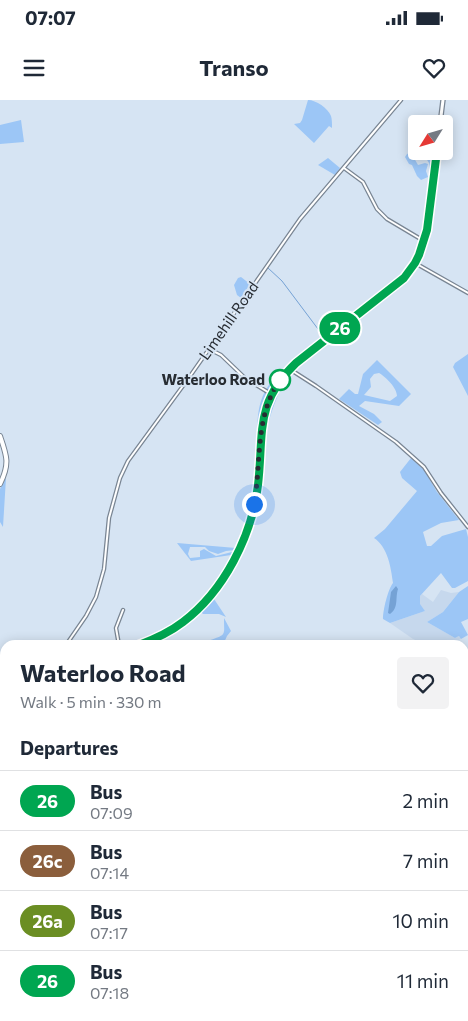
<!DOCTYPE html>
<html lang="en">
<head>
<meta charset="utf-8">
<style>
  body { margin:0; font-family:Commissioner,sans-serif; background:#f2f2f3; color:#1f2937; height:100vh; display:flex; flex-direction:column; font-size:19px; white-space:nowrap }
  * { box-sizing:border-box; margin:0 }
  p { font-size:16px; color:#747a83 }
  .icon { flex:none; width:28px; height:28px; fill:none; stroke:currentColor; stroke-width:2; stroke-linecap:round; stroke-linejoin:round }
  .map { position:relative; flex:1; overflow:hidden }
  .panel { position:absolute; left:0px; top:540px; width:469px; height:381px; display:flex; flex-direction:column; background:#fff; border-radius:15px 15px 0 0; box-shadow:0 2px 12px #0003 }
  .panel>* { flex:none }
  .badge { padding:0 10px; border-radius:16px; font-size:18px; line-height:32px }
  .needle { width:32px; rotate:233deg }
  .tools { position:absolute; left:408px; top:15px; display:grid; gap:10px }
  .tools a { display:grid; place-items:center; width:45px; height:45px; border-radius:5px; background:#fff; box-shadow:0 2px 12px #0003; font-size:25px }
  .you { position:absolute; width:25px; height:25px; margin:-12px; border:4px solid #fff; border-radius:50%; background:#1a73e8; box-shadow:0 0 0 8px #1a73e833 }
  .map>.badge { position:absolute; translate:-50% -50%; box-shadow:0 0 0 2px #fff }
  h2 { padding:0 20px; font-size:19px; line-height:45px }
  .round { display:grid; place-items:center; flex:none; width:52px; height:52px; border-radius:5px; background:#f2f2f3 }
  .head { display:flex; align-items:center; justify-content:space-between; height:85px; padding:0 20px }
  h1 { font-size:24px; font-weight:700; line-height:38px }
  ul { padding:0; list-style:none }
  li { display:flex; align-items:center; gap:15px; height:60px; padding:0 20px; border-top:1px solid #e0e1e3 }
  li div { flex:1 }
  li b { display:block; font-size:19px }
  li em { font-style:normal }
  li .badge { min-width:55px; font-weight:700; text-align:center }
  .status { display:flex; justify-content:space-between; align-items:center; height:35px; padding:0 25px; background:#fff; direction:ltr }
  .status svg { height:14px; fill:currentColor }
  header { display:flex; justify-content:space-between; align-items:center; height:65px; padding:0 20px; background:#fff; font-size:22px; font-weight:700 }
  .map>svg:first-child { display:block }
  .built { fill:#c6d8ed }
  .green { fill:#9cc6f6; fill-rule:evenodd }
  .water { fill:#75a2d5 }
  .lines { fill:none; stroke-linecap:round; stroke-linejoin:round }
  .stream { stroke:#75a2d5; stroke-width:1 }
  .street-casing { stroke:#798593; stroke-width:4.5 }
  .secondary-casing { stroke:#798593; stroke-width:5.5 }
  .primary-casing { stroke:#798593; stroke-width:6 }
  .highway-casing { stroke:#798593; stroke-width:7 }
  .street { stroke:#fff; stroke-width:2 }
  .secondary { stroke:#fff; stroke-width:3 }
  .primary { stroke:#fff; stroke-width:4 }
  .highway { stroke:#fff; stroke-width:4.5 }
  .line-casing { stroke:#fff; stroke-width:11 }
  .line { stroke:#00a651; stroke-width:8 }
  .walk { stroke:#272c32; stroke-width:5; stroke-dasharray:0 9 }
  .stop-dot { fill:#fff; stroke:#00a651; stroke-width:2.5 }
  .labels { text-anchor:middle; stroke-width:4; stroke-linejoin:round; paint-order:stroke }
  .street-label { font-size:15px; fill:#272c32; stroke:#d6e4f3 }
  .stop-label { font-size:15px; font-weight:bold; fill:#272c32; stroke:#d6e4f3; text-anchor:end }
</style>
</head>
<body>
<div class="status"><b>07:07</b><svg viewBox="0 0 49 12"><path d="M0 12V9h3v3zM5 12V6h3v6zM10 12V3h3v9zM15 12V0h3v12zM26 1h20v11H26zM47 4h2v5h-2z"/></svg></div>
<header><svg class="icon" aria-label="menu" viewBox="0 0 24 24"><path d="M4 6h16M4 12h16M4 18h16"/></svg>Transo<svg class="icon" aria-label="heart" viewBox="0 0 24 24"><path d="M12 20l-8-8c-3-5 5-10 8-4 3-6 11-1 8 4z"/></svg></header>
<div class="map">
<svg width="468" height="921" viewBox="0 0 468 921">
  <rect width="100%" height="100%" fill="#d6e4f3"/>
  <!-- built -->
  <path class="built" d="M 441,490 L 451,493 L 459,492 L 443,512 L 427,522 L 450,535 L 455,538 L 459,536 L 461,539 L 448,545 L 427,545 L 413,539 L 390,523 L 425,511 L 420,505 L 420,496 L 422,494 L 433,502 Z
    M 4,771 L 5,771 L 5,858 L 4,855 L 1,856 L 0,854 L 0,779 Z
    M 258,916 L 326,916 L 323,921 L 271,921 Z"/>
  <!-- green -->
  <path class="green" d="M 308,0 C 316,0 328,8 331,16 C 332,19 332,24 332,28 L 329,26 L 314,43 L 294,24 L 300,23 L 302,20 Z
    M 21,20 L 24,42 L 0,44 L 0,25 Z
    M 416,50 L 416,51 L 423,51 L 424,55 L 435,51 L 431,75 L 429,74 L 429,63 L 424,55 L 414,58 L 418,65 L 425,63 L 428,64 L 426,71 L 428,77 L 421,80 L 417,76 L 412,65 L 409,64 L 405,57 L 407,54 Z
    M 328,58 L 340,68 L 335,75 L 318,65 Z
    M 241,177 L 250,184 L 241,198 L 237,195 L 234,185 L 238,178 Z
    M 315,250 C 304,263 288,276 280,291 C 275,301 271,313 268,324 C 265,334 265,344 262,354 C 262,304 276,280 315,250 Z
    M 468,254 L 468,296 L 453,267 L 455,263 Z
    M 300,255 C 264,290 262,305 257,354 C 257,301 257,289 300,255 Z
    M 377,260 L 411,294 L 399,306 L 365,301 L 359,306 L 374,314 L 382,322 L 378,325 L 339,299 L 349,289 L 355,294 L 358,294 L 363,274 ZM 379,273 C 386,277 397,288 397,296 L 390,301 L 364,295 L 371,287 L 370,279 L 374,274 Z
    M 411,358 L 424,370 L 437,392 L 459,420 L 441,423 L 423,432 L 427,446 L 431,446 L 442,436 L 466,429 L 468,437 L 468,481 L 455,488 L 452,488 L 441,473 L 420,496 L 420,504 L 425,511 L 390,523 L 383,519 C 383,510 388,489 393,483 C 391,468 388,447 374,438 L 385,429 L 417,391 L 402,378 L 400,372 Z
    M 6,378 L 3,427 L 0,422 L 0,389 Z
    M 177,443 L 236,448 L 235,450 L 226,451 L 218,454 L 209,451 L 205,447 L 190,447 L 188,454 L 190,458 L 200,457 L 200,451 L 204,449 L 216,456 L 232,452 L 232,454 L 231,455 L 191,461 Z
    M 468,486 L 468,519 L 461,522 L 468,535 L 461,539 L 459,536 L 455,538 L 427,522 L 443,512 L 459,492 Z
    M 212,496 L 226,517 L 219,514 L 203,514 L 199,510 Z
    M 224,518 L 231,531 L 227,536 L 223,545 L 212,545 L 208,541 C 227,534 224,537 224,518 Z
    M 174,916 L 206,916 L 208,918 L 221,921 L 175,921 Z"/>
  <!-- water -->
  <path class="water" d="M 396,486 L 398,489 C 395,498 399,508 390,514 L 388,513 L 391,492 Z"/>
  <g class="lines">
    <!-- stream -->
    <path class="stream" d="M 268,168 L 282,181 L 324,237"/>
    <!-- street casing -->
    <g class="street-casing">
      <path id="street" d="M 344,68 L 363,82 L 377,109 L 387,119 L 424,141
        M 415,163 L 468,193
        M 209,249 L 221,255 L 245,278 L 271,294
        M 291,270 L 316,286 L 396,342 L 424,367 L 441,393 L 468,427
        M 66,545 L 86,516 L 96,497 L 104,469 L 109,418 L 120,378 L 128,361 L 188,279 L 300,119 L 401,0
        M 119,545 L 116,528 L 123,510
        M 19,916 L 20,921
        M 40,916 L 41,921
        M 110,916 L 111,921
        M 137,916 L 138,919
        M 369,916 L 376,921
        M 417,916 L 418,921
        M 449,916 L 449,921
        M 239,921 L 239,916
        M 377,921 L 380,916"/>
    </g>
    <!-- secondary casing -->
    <g class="secondary-casing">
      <path id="secondary" d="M 440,24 L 443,0
        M 139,545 C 155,539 170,532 183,522 C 224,491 252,436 258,385 C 264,333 254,304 296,263 L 404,177 L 410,170 L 419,155 L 427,130 L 437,51
        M 0,601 L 5,597
        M 257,916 L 271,921
        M 0,919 L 14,916"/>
    </g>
    <!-- primary casing -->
    <g class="primary-casing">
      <path id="primary" d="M 0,336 C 7,356 10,364 0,384"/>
    </g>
    <!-- highway casing -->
    <g class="highway-casing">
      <path id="highway" d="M 0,737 L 5,738
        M 0,742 L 5,742
        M 464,866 L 468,869
        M 464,872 L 468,875"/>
    </g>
    <!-- street -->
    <use href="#street" class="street"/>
    <!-- secondary -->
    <use href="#secondary" class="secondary"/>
    <!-- primary -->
    <use href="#primary" class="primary"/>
    <!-- highway -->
    <use href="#highway" class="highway"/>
  </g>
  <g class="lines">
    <!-- line casing -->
    <g class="line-casing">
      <path id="line" d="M 139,545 C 155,539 170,532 183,522 C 224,491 252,436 258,385 C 264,334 254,303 296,263 L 404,178 L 415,163 L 419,155 L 427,130 L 437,51"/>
    </g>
    <!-- line -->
    <use href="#line" class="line"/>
    <!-- walk -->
    <path class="walk" d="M 254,404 C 262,360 254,317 281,278 L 280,280"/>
  </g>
  <!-- markers -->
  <circle class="stop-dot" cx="280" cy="280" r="10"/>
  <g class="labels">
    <!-- street labels -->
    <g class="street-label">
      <text transform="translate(229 221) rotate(-55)" y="5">Limehill Road</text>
    </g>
    <!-- stop labels -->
    <g class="stop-label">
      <text x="265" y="285">Waterloo Road</text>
    </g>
  </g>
</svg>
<div class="tools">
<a><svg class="needle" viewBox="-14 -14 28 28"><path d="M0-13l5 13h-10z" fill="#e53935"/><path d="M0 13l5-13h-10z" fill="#747a83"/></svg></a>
</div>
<div class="you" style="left:254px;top:404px"></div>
<b class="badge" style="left:340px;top:228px;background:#00a651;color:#fff">26</b>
<section class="panel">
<div class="head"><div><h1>Waterloo Road</h1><p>Walk · 5 min · 330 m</p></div><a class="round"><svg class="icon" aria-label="heart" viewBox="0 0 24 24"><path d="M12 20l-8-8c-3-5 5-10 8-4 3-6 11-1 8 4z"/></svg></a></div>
<h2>Departures</h2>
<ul>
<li><span class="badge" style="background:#00a651;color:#fff">26</span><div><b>Bus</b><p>07:09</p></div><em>2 min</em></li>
<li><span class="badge" style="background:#8b5e3c;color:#fff">26c</span><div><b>Bus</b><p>07:14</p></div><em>7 min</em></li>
<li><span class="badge" style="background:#6b8e23;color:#fff">26a</span><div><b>Bus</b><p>07:17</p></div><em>10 min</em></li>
<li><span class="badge" style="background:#00a651;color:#fff">26</span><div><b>Bus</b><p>07:18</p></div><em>11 min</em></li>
</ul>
</section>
</div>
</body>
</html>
